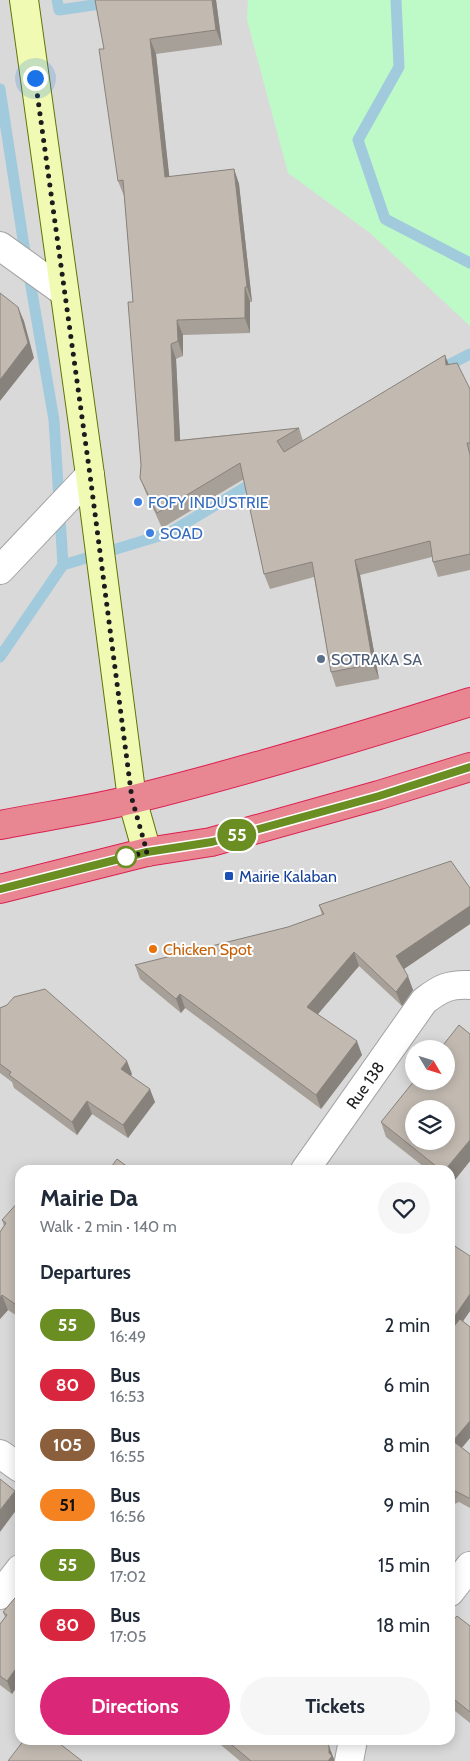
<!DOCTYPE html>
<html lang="en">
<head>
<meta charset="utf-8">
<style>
  body { margin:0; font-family:Cabin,sans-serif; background:#f6f6f7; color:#1f2937; height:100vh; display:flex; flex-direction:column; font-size:19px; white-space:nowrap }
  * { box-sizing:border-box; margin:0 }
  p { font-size:16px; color:#747a83 }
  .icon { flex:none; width:28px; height:28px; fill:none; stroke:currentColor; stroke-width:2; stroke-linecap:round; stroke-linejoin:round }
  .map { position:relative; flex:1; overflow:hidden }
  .details { position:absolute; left:15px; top:1165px; width:440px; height:580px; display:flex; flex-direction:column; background:#fff; border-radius:15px; box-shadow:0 2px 12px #0003 }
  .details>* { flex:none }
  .badge { padding:0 10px; border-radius:16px; font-size:18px; line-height:32px }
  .needle { width:32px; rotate:128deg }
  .buttons { position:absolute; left:405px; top:1040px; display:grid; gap:10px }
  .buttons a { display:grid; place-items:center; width:50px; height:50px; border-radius:50%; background:#fff; box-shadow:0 2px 12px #0003; font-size:25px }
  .you { position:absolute; width:25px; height:25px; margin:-12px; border:4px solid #fff; border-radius:50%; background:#1a73e8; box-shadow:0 0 0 8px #1a73e833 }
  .map>.badge { position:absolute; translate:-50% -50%; box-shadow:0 0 0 2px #fff }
  h2 { padding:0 25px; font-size:19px; line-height:45px }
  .round { display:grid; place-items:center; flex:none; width:52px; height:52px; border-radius:26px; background:#f6f6f7 }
  .headline { display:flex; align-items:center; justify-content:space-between; height:85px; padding:0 25px }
  h1 { font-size:24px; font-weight:700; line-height:38px }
  .primary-button { display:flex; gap:10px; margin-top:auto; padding:10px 25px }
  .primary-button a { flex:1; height:58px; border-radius:30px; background:#db2777; color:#fff; font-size:20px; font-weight:700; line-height:58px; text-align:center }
  .primary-button a+a { background:#f6f6f7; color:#1f2937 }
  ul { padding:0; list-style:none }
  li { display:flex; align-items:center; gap:15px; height:60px; padding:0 25px }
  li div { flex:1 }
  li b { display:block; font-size:19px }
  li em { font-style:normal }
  li .badge { min-width:55px; font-weight:700; text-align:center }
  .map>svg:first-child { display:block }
  .residential { fill:#dad9d9; fill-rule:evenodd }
  .park { fill:#bdfac7 }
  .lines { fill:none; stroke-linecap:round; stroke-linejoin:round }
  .stream { stroke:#a1cadd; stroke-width:11 }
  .street-casing { stroke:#a3a3a3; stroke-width:30 }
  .secondary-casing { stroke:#5e7403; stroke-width:30 }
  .highway-casing { stroke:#db2050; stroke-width:30 }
  .street { stroke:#fff; stroke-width:28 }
  .secondary { stroke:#f1fab3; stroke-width:28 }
  .highway { stroke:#e88791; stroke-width:28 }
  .wall { fill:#a7a098 }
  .shaded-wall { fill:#88827c }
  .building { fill:#c2bab1; stroke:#88827c; fill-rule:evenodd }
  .line-casing { stroke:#fff; stroke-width:11 }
  .line { stroke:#6b8e23; stroke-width:8 }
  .walk { stroke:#1c1c1c; stroke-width:5; stroke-dasharray:0 9 }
  .shop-dot { fill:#3f7fe0; stroke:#fff; stroke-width:2 }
  .service-dot { fill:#5c6f8a; stroke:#fff; stroke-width:2 }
  .stop-dot { fill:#fff; stroke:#6b8e23; stroke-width:2.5 }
  .transit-dot { fill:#1a4fb4; stroke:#fff; stroke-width:2 }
  .food-dot { fill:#e8710a; stroke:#fff; stroke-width:2 }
  .labels { text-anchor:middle; stroke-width:4; stroke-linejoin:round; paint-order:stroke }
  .shop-label { font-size:16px; fill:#366cbe; stroke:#fff; text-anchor:start }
  .service-label { font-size:16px; fill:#4e5e75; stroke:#fff; text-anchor:start }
  .transit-label { font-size:16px; fill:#164399; stroke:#fff; text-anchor:start }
  .food-label { font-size:16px; fill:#c56008; stroke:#fff; text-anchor:start }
  .street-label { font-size:16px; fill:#1c1c1c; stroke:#fff }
</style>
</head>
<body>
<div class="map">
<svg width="470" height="1761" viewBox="0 0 470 1761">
  <rect width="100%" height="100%" fill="#eeebe2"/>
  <!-- residential -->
  <path class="residential" d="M 0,0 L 470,0 L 470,1761 L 0,1761 ZM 414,1049 L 446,1049 L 446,1081 L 414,1081 ZM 414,1109 L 446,1109 L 446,1141 L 414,1141 ZM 20,1170 L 450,1170 L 450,1740 L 20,1740 Z"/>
  <!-- park -->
  <path class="park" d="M 248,0 L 470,0 L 470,326 L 370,233 L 288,173 L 247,20 Z"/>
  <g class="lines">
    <!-- stream -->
    <path class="stream" d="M 57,0 L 59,10 L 127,0
      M 396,0 L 399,67 L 358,140 L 385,219 L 470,263
      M 0,89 L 24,246 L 54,420 L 63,565 L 0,657
      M 437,371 L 470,354
      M 63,565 L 169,533 L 259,479"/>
    <!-- street casing -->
    <g class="street-casing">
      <path id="street" d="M 0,246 L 64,292
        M 0,570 L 90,475
        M 305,1170 L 424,1001 C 441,988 449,984 470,985
        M 0,1454 L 20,1468
        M 450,1592 L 470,1566
        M 0,1595 L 20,1569
        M 349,1761 L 353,1740"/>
    </g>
    <!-- secondary casing -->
    <g class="secondary-casing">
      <path id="secondary" d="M 24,0 L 90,475 L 132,799 L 147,852"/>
    </g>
    <!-- highway casing -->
    <g class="highway-casing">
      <path id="highway" d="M 0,825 C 45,816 90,810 134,799 C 247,771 359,737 470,702
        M 0,889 L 147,852 L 211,842 L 379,795 L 470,767"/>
    </g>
    <!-- street -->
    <use href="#street" class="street"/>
    <!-- secondary -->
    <use href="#secondary" class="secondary"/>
    <!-- highway -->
    <use href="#highway" class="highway"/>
  </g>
  <!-- wall -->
  <path class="wall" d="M 95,0 L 216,0 L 222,45 L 156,54 L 169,177 L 234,169 L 239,184 L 252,302 L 250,302 L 250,333 L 183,335 L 183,356 L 176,359 L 180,440 L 299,428 L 303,441 L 449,364 L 470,389 L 470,570 L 438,577 L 433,562 L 432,557 L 360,575 L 379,679 L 336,687 L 331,672 L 314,577 L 270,589 L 264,574 L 244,479 L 162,528 L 146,493 L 140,478 L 141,465 L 133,302 L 124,195 L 124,196 L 118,181 L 104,49 Z
    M 470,888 L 470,924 L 404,969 L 413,990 L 402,1006 L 359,966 L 318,1014 L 362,1055 L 321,1109 L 185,1008 L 181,1013 L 140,979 L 135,965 L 288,927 L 322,915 L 319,905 Z
    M 7,1005 L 132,1074 L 131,1075 L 155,1102 L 128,1138 L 92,1114 L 77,1135 L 14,1088 L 12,1082 L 0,1073 L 0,1008 Z
    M 470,1034 L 470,1161 L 450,1186 L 450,1170 L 428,1170 L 386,1137 L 381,1122 Z
    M 20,1200 L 20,1318 L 8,1310 L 0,1319 L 0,1232 L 4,1226 L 2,1220 Z
    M 450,1243 L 470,1311 L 463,1321 L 470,1327 L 470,1438 L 462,1448 L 470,1454 L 470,1508 L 459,1502 L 450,1506 Z
    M 20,1592 L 12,1694 L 0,1685 L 0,1624 L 5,1617 L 3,1612 Z
    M 450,1624 L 470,1626 L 470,1723 L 450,1707 Z
    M 215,1740 L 322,1740 L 334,1759 L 334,1761 L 240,1761 Z"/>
  <!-- shaded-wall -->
  <path class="shaded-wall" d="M 212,0 L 216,0 L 222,45 L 216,30 Z
    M 150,39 L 156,54 L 171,192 L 165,177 Z
    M 234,169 L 239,184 L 252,302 L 247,287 Z
    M 245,287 L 250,302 L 250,333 L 245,318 Z
    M 18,307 L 24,321 L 34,358 L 0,401 L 0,380 Z
    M 177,320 L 183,335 L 183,356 L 178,341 Z
    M 171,344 L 176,359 L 181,456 L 175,441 Z
    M 445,355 L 451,370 L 446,365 Z
    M 355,560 L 360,575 L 379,679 L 373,664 Z
    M 470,906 L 470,924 L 401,971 L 396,956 Z
    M 354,952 L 359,966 L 312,1021 L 307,1007 Z
    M 408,976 L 413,990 L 402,1006 L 396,992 Z
    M 180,994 L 185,1008 L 181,1013 L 176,999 Z
    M 357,1041 L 362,1055 L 321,1109 L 316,1095 Z
    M 127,1061 L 132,1074 L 126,1082 L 121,1069 Z
    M 150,1089 L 155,1102 L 128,1138 L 123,1125 Z
    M 87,1101 L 92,1114 L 77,1135 L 72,1122 Z
    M 470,1140 L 470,1161 L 450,1186 L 450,1170 L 445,1170 Z
    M 470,1294 L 470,1311 L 454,1334 L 450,1323 Z
    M 2,1295 L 8,1310 L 0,1319 L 0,1298 Z
    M 470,1421 L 470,1438 L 457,1453 L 453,1441 Z
    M 15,1491 L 20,1505 L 0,1532 L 0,1510 Z
    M 20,1663 L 20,1683 L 12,1694 L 7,1681 Z
    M 329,1746 L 334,1759 L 334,1761 L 328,1761 L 329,1753 Z"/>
  <!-- building -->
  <path class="building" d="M 95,0 L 212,0 L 216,30 L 150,39 L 165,177 L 234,169 L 247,287 L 245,287 L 245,318 L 177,320 L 178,341 L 171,344 L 175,441 L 299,428 L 277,441 L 284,452 L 445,355 L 446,365 L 457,363 L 470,389 L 470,443 L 467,443 L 470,455 L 470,554 L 433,562 L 430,541 L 355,560 L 373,664 L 331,672 L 312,562 L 264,574 L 240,463 L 157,513 L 140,478 L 141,465 L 128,302 L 133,302 L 123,180 L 118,181 L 99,49 L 104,49 Z
    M 0,293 L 18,307 L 28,343 L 0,380 Z
    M 451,861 L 470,888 L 470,906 L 396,956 L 408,976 L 396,992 L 354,952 L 307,1007 L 357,1041 L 316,1095 L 180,994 L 176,999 L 135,965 L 288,927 L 324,914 L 319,905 Z
    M 45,989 L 127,1061 L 121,1069 L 150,1089 L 123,1125 L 87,1101 L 72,1122 L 9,1075 L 11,1072 L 0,1064 L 0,1008 L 7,1005 L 14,997 Z
    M 459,1025 L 470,1034 L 470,1140 L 445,1170 L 441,1170 L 381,1122 L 414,1081 L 446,1081 L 446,1049 L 440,1049 ZM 414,1109 L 446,1109 L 446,1141 L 414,1141 Z
    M 117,1159 L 132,1170 L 109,1170 Z
    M 20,1200 L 20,1304 L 18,1306 L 2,1295 L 0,1298 L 0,1232 L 6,1223 L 2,1220 Z
    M 450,1243 L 470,1256 L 470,1294 L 450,1323 Z
    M 460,1319 L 470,1327 L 470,1421 L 453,1441 L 470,1454 L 470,1498 L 469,1498 L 455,1491 L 450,1493 L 450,1331 Z
    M 0,1479 L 15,1491 L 0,1510 Z
    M 20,1592 L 20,1663 L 7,1681 L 0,1676 L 0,1624 L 7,1615 L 3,1612 Z
    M 457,1616 L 470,1626 L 470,1712 L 450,1696 L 450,1624 Z
    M 24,1740 L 55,1740 L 82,1761 L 8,1761 Z
    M 226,1740 L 322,1740 L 329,1746 L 329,1753 L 332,1756 L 328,1761 L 251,1761 Z"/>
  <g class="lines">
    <!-- line casing -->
    <g class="line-casing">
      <path id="line" d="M 0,889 L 147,852 L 212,842 L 379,796 L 470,767"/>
    </g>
    <!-- line -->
    <use href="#line" class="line"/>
    <!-- walk -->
    <path class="walk" d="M 35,78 L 90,475 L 132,799 L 147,852 L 126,857"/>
  </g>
  <!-- markers -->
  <g class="shop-dot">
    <circle cx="138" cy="502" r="5"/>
    <circle cx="150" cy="533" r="5"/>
  </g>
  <circle class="service-dot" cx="321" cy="659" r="5"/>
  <circle class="stop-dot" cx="126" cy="857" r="10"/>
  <rect class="transit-dot" x="224" y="871" width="10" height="10" rx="2.5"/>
  <circle class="food-dot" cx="153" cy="949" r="5"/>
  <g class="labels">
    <!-- shop labels -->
    <g class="shop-label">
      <text x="148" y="508">FOFY INDUSTRIE</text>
      <text x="160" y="539">SOAD</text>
    </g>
    <!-- service labels -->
    <g class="service-label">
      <text x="331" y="665">SOTRAKA SA</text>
    </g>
    <!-- transit labels -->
    <g class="transit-label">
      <text x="239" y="882">Mairie Kalaban</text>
    </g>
    <!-- food labels -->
    <g class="food-label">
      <text x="163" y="955">Chicken Spot</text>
    </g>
    <!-- street labels -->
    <g class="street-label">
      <text transform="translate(365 1085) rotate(-55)" y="6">Rue 138</text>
    </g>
  </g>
</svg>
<div class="buttons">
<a><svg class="needle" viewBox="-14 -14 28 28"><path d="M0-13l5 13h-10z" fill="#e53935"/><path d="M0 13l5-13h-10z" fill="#747a83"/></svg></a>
<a><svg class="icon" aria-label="layers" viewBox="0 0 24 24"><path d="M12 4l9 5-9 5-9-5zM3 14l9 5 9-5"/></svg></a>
</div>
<div class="you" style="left:35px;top:78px"></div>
<b class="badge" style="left:237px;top:835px;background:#6b8e23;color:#fff">55</b>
<section class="details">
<div class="headline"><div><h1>Mairie Da</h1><p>Walk · 2 min · 140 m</p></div><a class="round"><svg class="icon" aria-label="heart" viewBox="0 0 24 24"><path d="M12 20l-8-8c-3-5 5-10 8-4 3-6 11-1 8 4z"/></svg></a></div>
<h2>Departures</h2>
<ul>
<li><span class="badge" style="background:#6b8e23;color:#fff">55</span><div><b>Bus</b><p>16:49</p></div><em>2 min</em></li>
<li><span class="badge" style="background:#d7263d;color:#fff">80</span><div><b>Bus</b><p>16:53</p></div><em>6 min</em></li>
<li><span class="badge" style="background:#8b5e3c;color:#fff">105</span><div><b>Bus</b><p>16:55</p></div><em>8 min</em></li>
<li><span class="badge" style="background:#f58220;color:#111">51</span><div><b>Bus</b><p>16:56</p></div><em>9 min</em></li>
<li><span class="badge" style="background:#6b8e23;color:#fff">55</span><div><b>Bus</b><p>17:02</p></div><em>15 min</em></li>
<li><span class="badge" style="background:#d7263d;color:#fff">80</span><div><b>Bus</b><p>17:05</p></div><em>18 min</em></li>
</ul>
<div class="primary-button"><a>Directions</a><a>Tickets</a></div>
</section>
</div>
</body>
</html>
